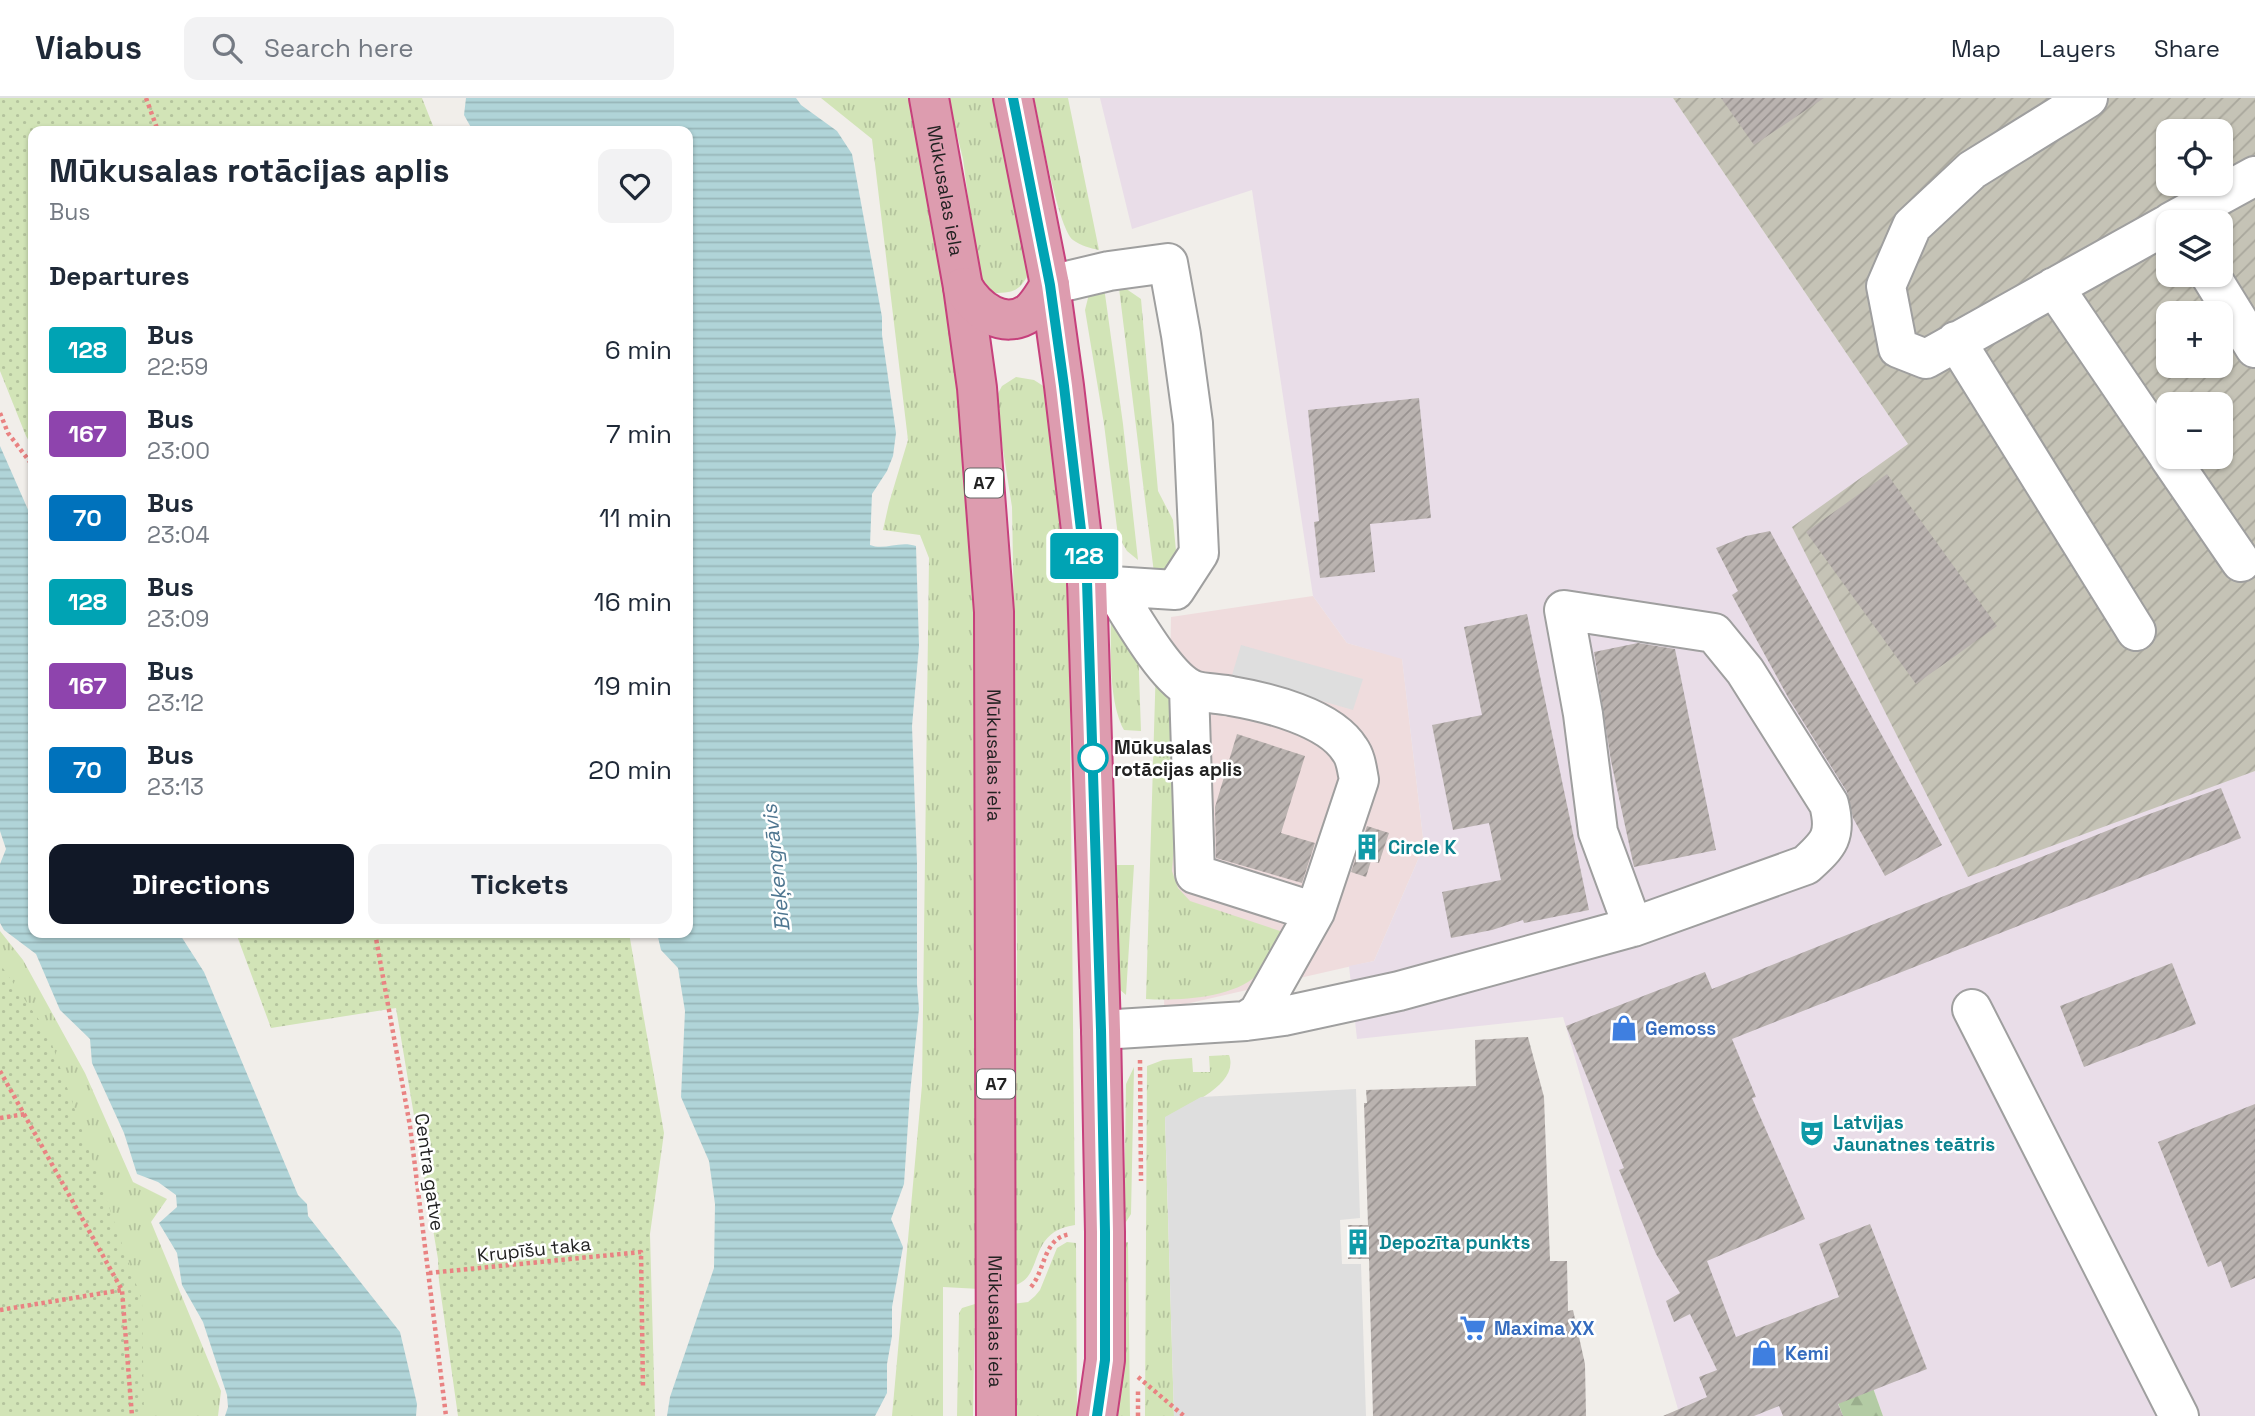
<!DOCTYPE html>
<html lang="en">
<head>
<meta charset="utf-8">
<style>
  body { margin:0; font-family:"Space Grotesk",sans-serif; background:#f2f2f3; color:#1f2937; height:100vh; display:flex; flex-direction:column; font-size:26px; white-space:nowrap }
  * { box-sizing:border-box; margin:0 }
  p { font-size:23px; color:#747a83 }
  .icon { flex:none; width:38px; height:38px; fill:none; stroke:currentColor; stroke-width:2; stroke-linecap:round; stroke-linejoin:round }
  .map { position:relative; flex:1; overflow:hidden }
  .drawer { position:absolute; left:28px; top:28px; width:665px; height:812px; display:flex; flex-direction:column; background:#fff; border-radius:14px; box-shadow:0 2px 5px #0004 }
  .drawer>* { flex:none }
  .badge { padding:0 14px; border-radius:5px; font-size:24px; line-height:46px }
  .controls { position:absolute; left:2156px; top:21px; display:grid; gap:14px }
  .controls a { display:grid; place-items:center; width:77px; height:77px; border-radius:14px; background:#fff; box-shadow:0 2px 5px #0004; font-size:35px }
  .map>.badge { position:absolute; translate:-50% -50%; box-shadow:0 0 0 4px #fff }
  h2 { padding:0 21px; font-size:26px; line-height:63px }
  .round { display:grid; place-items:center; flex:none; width:74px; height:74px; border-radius:14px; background:#f2f2f3 }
  .headline { display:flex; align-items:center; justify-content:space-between; height:119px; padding:0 21px }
  h1 { font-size:33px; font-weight:700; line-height:52px }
  .button { display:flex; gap:14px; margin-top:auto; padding:14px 21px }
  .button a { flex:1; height:80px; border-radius:14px; background:#111827; color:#fff; font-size:28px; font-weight:700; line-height:80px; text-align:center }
  .button a+a { background:#f2f2f3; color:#1f2937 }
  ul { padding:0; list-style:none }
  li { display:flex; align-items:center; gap:21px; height:84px; padding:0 21px }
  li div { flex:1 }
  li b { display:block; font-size:26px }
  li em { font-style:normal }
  li .badge { min-width:77px; font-weight:700; text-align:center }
  header { display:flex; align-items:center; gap:42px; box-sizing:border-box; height:98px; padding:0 35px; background:#fff; border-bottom:2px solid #e0e1e3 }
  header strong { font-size:33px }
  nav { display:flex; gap:38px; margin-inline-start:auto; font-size:24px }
  .search { width:490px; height:63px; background:#f2f2f3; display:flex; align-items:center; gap:18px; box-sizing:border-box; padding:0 24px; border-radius:14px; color:#747a83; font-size:26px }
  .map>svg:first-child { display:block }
  .commercial { fill:#efdcdd }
  .industrial { fill:#e9dde8 }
  .construction { fill:url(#construction-furrows); fill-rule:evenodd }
  .grass { fill:url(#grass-tufts) }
  .forest { fill:url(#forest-firs) }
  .garden { fill:url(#garden-dots) }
  .parking { fill:#dedede }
  .water { fill:url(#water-rules) }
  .building { fill:url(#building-hatch) }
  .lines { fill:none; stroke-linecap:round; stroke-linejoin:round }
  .minor-casing { stroke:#9f9f9f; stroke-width:42 }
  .highway-casing { stroke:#c6407c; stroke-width:42 }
  .path { stroke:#e98282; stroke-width:4.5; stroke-dasharray:3.5 3.5; stroke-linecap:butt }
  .minor { stroke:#fff; stroke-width:38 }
  .highway { stroke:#dd9caf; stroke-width:38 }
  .line-casing { stroke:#fff; stroke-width:16 }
  .line { stroke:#00a3b4; stroke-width:10 }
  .stop-dot { fill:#fff; stroke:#00a3b4; stroke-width:3.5 }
  .labels { text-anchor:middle; stroke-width:5; stroke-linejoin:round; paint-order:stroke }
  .shield { fill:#fff; stroke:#646464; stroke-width:2 }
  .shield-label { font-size:18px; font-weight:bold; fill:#222 }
  .street-label { font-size:19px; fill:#222; stroke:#fff }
  .stop-label { font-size:19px; font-weight:bold; fill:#222; stroke:#fff; text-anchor:start }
  .culture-label { font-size:19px; font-weight:bold; fill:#0d838f; stroke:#fff; text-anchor:start }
  .shop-label { font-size:19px; font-weight:bold; fill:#366cbe; stroke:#fff; text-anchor:start }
  .water-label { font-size:21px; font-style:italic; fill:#4e7690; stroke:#fff }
</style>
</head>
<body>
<header>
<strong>Viabus</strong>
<div class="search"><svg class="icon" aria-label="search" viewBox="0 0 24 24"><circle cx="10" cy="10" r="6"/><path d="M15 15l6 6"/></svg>Search here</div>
<nav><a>Map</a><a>Layers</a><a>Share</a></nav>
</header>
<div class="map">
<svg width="2255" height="1318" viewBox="0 0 2255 1318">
  <defs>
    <pattern id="construction-furrows" width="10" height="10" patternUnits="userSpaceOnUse" patternTransform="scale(1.75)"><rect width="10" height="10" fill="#c5c3b6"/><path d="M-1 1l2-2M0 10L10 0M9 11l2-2" fill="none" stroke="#a9a79c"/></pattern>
    <pattern id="grass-tufts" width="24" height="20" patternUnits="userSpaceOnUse" patternTransform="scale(1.75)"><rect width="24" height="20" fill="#d2e4b7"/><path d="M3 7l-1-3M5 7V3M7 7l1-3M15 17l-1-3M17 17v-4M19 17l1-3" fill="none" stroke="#b4c39d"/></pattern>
    <pattern id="forest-firs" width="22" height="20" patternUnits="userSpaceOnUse" patternTransform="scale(1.75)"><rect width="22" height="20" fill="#b3cba4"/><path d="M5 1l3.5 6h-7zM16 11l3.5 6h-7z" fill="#9aae8d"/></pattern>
    <pattern id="garden-dots" width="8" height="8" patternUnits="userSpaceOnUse" patternTransform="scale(1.75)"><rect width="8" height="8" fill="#d2e4b7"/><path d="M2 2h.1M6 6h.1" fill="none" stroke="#b4c39d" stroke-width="1.8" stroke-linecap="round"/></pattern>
    <pattern id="water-rules" width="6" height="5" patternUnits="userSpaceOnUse" patternTransform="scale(1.75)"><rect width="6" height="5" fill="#b0d4d8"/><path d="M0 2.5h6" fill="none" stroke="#97b6b9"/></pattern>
    <pattern id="building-hatch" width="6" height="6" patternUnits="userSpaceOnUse" patternTransform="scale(1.75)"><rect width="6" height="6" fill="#bab3b0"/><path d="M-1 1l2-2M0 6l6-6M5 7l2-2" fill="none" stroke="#97918f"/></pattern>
  </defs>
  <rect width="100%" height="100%" fill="#f1eeea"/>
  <!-- commercial -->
  <path class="commercial" d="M 1313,498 L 1347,545 L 1402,560 L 1424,748 L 1374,863 L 1164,911 L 1171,519 Z"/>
  <!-- industrial -->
  <path class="industrial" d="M 1100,0 L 1673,0 L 1908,346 L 2220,685 L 2255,673 L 2255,1318 L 1883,1318 L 1847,1218 L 1809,1232 L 1843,1318 L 1680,1318 L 1563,919 L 1357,941 L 1349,868 L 1374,863 L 1424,748 L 1402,561 L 1347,545 L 1313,498 L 1252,92 L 1132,131 Z"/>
  <!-- construction -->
  <path class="construction" d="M 1673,0 L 2255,0 L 2255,673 L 1968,779 L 1792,429 L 1908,346 ZM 2168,33 L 2221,33 L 2221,86 L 2168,86 ZM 2168,124 L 2221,124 L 2221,177 L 2168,177 ZM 2168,215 L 2221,215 L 2221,268 L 2168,268 ZM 2168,306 L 2221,306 L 2221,359 L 2168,359 Z"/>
  <!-- grass -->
  <path class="grass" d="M 821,0 L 910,0 L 929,85 L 953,238 L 978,498 L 980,1191 L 943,1189 L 943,1318 L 892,1318 L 922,987 L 929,460 L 920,437 L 883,432 L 889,405 L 908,342 L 872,41 Z
    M 948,0 L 997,0 L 1031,172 C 1020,192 1016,195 993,195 L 979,181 L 963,61 Z
    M 1034,0 L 1068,0 L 1099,152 C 1090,150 1081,148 1073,142 C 1057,128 1040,26 1034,0 Z
    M 1122,188 L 1141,201 L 1158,393 L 1173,422 L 1176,453 L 1174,470 L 1154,475 L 1119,190 Z
    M 1104,189 L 1123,326 L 1138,462 L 1127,453 L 1118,438 L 1104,326 L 1085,212 L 1089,196 Z
    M 1016,279 L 1034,282 L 1048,291 L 1069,509 L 1075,1127 C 1025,1134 1046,1181 1012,1188 L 1017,854 L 1014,521 L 1012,409 L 995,301 L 1002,288 Z
    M 1111,518 L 1138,547 L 1141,633 L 1124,632 C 1108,602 1111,552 1111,518 Z
    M 1156,566 L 1184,623 L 1172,773 L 1178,790 L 1190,803 L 1280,833 L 1283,837 C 1275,852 1268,867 1256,878 C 1232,900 1178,903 1146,901 Z
    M 1116,767 L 1134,767 L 1126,897 L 1111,884 Z
    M 0,833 L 23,862 L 85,975 L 133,1084 L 167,1101 L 151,1124 L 221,1293 L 218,1318 L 135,1318 L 0,957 Z
    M 1229,957 C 1240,987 1187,1007 1165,1020 L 1174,1318 L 1145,1318 L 1147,968 L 1163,962 L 1192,960 L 1193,974 L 1210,974 L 1209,958 Z
    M 1134,969 L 1131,1116 L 1124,1127 L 1126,986 Z
    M 1067,1144 L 1076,1145 L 1077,1318 L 1012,1318 L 1012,1206 L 1028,1204 L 1035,1198 L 1040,1192 L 1057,1150 Z
    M 1128,1144 L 1130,1318 L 1111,1318 L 1123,1145 Z
    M 975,1206 L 973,1318 L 957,1318 L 959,1215 L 962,1210 Z"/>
  <!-- forest -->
  <path class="forest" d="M 1847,1217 L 1883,1318 L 1843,1318 L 1809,1232 Z"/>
  <!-- garden -->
  <path class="garden" d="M 0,0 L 422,0 L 435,33 L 33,33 L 33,350 L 26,338 L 0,273 Z
    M 236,835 L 629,835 L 664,1035 L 650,1136 L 655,1318 L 458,1318 L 439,1183 L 438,1161 L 396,910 L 271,930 Z
    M 0,866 L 48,935 L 142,1203 L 144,1318 L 0,1318 Z"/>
  <!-- parking -->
  <path class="parking" d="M 1241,547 L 1363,581 L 1353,612 L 1232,577 Z
    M 1356,991 L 1360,1120 L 1340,1122 L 1342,1166 L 1361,1166 L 1366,1318 L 1174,1318 L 1165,1019 L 1201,999 Z"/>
  <!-- water -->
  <path class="water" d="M 466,0 L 796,0 L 801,7 L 837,33 L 852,56 L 882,219 L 882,237 L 896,335 L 893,358 L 887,373 L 872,396 L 870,447 C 885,453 899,442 916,448 L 919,548 L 912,628 L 917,764 L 917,886 L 919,911 L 910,995 L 904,1086 L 891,1121 L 903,1149 L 892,1209 L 892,1238 L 887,1266 L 887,1295 L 875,1318 L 667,1318 L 670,1299 L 714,1170 L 715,1106 L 709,1063 L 681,999 L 685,913 L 678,870 L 661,852 L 657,835 L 688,835 L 688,33 L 473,33 L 464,17 Z
    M 0,348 L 33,423 L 33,835 L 179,835 L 204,874 L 298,1097 L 307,1106 L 308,1118 L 400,1234 L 417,1306 L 416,1318 L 225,1318 L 228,1309 L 227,1297 L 203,1224 L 182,1187 L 177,1155 L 159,1125 L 177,1109 L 176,1097 L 158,1084 L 137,1076 L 124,1035 L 92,965 L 90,941 L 60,912 L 36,856 L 4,832 L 0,825 L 0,766 L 6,751 L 0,733 Z"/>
  <!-- building -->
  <path class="building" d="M 1721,0 L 1824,0 L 1754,47 Z
    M 1419,300 L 1431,420 L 1370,426 L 1375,474 L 1320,480 L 1314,424 L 1319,423 L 1308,312 Z
    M 1887,376 L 1997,528 L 1916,586 L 1806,434 Z
    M 1770,433 L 1942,747 L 1885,778 L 1853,720 L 1847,694 L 1789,601 L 1732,497 L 1738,493 L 1716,450 L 1746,438 Z
    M 1527,516 L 1589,812 L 1524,825 L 1523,822 L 1492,832 L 1451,840 L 1442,794 L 1501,782 L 1489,725 L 1453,732 L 1432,627 L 1482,617 L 1464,529 Z
    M 1638,545 L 1675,551 L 1716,752 L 1634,769 L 1611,663 L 1594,554 Z
    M 1237,636 L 1305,658 L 1281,735 L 1315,745 L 1302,785 L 1216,760 L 1215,709 Z
    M 2221,690 L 2241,740 L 1732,941 L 1756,999 L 1752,1000 L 1805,1121 L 1707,1163 L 1736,1239 L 1839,1199 L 1819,1146 L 1870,1126 L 1927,1271 L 1838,1306 L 1843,1318 L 1783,1318 L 1779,1308 L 1754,1318 L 1663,1318 L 1707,1299 L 1699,1279 L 1717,1272 L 1690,1216 L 1674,1224 L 1666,1203 L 1680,1195 L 1656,1156 L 1619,1072 L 1624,1070 L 1566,928 L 1705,874 L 1712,891 L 2144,718 Z
    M 1367,728 L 1389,735 L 1379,765 L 1371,763 L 1366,779 L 1351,774 Z
    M 2172,865 L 2196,926 L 2084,969 L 2060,908 Z
    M 1528,939 L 1544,999 L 1550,1163 L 1567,1163 L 1568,1213 L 1573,1212 L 1585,1266 L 1586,1318 L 1373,1318 L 1369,1161 L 1348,1161 L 1348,1127 L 1368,1127 L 1364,1005 L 1367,1005 L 1366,992 L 1476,988 L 1475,942 Z
    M 2255,1006 L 2255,1180 L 2231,1190 L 2221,1163 L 2208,1169 L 2158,1044 Z"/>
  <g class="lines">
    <!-- minor casing -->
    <g class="minor-casing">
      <path id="minor" d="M 2088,0 L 1972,72 L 1912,128 L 1886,188 L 1898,250 L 1926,261 L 2168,126
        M 2171,124 L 2255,78
        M 2210,177 L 2255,250
        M 1050,187 L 1109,173 L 1168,165 L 1181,237 L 1193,325 L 1199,455 L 1175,492 L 1112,488
        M 2054,189 L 2168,357
        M 1956,243 L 2136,533
        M 2169,359 L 2241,464
        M 1087,483 L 1112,488 C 1129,514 1163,576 1189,590 C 1199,596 1219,595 1231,598 C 1266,604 1330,619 1350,652 C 1356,660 1357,672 1359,682 L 1315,814 L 1258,915 L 1246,923
        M 1189,590 L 1195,776 L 1315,814
        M 1972,911 L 2179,1318
        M 1101,932 L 1246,923 L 1284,918 L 1399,893 L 1633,829 L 1806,767 C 1829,746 1837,738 1829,706 L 1745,573 L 1714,535 L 1564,512 L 1583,616 L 1598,734 L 1633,829"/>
    </g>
    <!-- highway casing -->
    <g class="highway-casing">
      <g id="highway">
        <path id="s1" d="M 929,0 L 963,189 L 977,290 L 994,514 L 996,1318"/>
        <path d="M 1013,0 L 1050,187 L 1064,288 L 1087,483 L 1101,932 L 1105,1134 L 1105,1262 L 1097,1318"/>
        <path d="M 963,189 C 976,211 1003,233 1029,215 C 1038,208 1044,196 1050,187"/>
      </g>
    </g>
    <!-- path -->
    <path class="path" d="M 146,0 L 158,33
      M 0,315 L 8,335 L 33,368
      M 375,835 L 410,1028 L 446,1318
      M 1140,962 L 1141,1083
      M 0,973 L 122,1192 L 132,1318
      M 0,1020 L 26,1016
      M 429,1175 L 641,1154 L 643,1291
      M 1031,1189 C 1046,1171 1043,1139 1071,1136
      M 0,1212 L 122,1192
      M 1138,1279 L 1184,1318
      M 1138,1318 L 1138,1291"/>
    <!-- minor -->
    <use href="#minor" class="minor"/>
    <!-- highway -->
    <use href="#highway" class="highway"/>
  </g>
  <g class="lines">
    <!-- line casing -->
    <g class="line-casing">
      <path id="line" d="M 1013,0 L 1050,187 L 1064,288 L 1087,483 L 1101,932 L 1105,1134 L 1105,1262 L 1097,1318"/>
    </g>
    <!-- line -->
    <use href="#line" class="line"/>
  </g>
  <!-- icons -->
  <defs>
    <g id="building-bare" transform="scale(2.1)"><path d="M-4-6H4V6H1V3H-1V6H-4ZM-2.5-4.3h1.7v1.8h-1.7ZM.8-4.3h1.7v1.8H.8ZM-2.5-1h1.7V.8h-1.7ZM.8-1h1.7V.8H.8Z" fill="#0f9aa8" stroke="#fff" stroke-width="2.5" paint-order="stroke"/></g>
    <g id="shop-bare" transform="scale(2.1)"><path d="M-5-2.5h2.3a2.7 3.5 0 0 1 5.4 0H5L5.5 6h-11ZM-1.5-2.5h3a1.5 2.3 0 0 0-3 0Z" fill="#3f7fe0" stroke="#fff" stroke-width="2.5" paint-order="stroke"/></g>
    <g id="theatre-bare" transform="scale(2.1)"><path d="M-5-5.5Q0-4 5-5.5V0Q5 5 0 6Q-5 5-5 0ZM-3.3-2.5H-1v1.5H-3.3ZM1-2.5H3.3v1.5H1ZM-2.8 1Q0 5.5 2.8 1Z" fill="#0f9aa8" stroke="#fff" stroke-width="2.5" paint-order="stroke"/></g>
    <g id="supermarket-bare" transform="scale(2.1)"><path d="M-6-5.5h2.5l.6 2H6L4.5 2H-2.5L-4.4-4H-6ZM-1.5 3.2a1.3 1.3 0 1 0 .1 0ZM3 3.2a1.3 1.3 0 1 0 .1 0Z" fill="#3f7fe0" stroke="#fff" stroke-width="2.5" paint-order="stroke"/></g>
  </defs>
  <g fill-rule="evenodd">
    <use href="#building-bare" x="1367" y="749"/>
    <use href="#shop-bare" x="1624" y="930"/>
    <use href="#theatre-bare" x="1812" y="1035"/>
    <use href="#building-bare" x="1358" y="1144"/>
    <use href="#supermarket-bare" x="1473" y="1230"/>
    <use href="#shop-bare" x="1764" y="1255"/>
  </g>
  <!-- markers -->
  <circle class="stop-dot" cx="1093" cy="660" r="14"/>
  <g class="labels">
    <!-- shield labels -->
    <g class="shield">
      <rect x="965" y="370.5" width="38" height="29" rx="5"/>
      <rect x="977" y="971.5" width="38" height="29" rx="5"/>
    </g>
    <g class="shield-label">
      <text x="984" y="391">A7</text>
      <text x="996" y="992">A7</text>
    </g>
    <!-- street labels -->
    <g class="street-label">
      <text dy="7" stroke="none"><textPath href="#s1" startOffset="94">Mūkusalas iela</textPath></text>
      <text dy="7" stroke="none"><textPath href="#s1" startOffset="662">Mūkusalas iela</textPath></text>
      <text transform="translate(430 1074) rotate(82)" y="7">Centra gatve</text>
      <text transform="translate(534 1151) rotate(-6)" y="7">Krupīšu taka</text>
      <text dy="7" stroke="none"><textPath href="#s1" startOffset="1228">Mūkusalas iela</textPath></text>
    </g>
    <!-- stop labels -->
    <g class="stop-label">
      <text x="1114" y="656">Mūkusalas<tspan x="1114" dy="22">rotācijas aplis</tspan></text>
    </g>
    <!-- culture labels -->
    <g class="culture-label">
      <text x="1388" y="756">Circle K</text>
      <text x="1833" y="1031">Latvijas<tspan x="1833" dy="22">Jaunatnes teātris</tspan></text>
      <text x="1379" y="1151">Depozīta punkts</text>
    </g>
    <!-- shop labels -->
    <g class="shop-label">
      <text x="1645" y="937">Gemoss</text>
      <text x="1494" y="1237">Maxima XX</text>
      <text x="1785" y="1262">Kemi</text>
    </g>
    <!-- water labels -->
    <g class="water-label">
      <text transform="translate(776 770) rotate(-96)" y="7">Bieķengrāvis</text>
    </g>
  </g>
</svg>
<div class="controls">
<a><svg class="icon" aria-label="locate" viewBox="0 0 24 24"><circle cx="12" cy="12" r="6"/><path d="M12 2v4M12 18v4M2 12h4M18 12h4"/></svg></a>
<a><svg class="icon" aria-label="layers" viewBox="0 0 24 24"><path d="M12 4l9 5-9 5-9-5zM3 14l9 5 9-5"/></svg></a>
<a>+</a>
<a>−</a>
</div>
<b class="badge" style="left:1084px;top:458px;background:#00a3b4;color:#fff">128</b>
<section class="drawer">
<div class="headline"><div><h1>Mūkusalas rotācijas aplis</h1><p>Bus</p></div><a class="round"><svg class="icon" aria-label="heart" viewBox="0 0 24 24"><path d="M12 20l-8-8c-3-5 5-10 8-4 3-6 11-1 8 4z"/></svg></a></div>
<h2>Departures</h2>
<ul>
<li><span class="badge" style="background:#00a3b4;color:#fff">128</span><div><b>Bus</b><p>22:59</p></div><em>6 min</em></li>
<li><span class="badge" style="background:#8e44ad;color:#fff">167</span><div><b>Bus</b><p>23:00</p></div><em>7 min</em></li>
<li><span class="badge" style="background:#0072bc;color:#fff">70</span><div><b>Bus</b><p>23:04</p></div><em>11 min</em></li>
<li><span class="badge" style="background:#00a3b4;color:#fff">128</span><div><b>Bus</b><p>23:09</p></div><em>16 min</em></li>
<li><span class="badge" style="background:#8e44ad;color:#fff">167</span><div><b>Bus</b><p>23:12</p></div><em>19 min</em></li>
<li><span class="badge" style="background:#0072bc;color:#fff">70</span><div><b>Bus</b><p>23:13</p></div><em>20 min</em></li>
</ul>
<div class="button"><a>Directions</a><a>Tickets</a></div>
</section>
</div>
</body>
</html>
